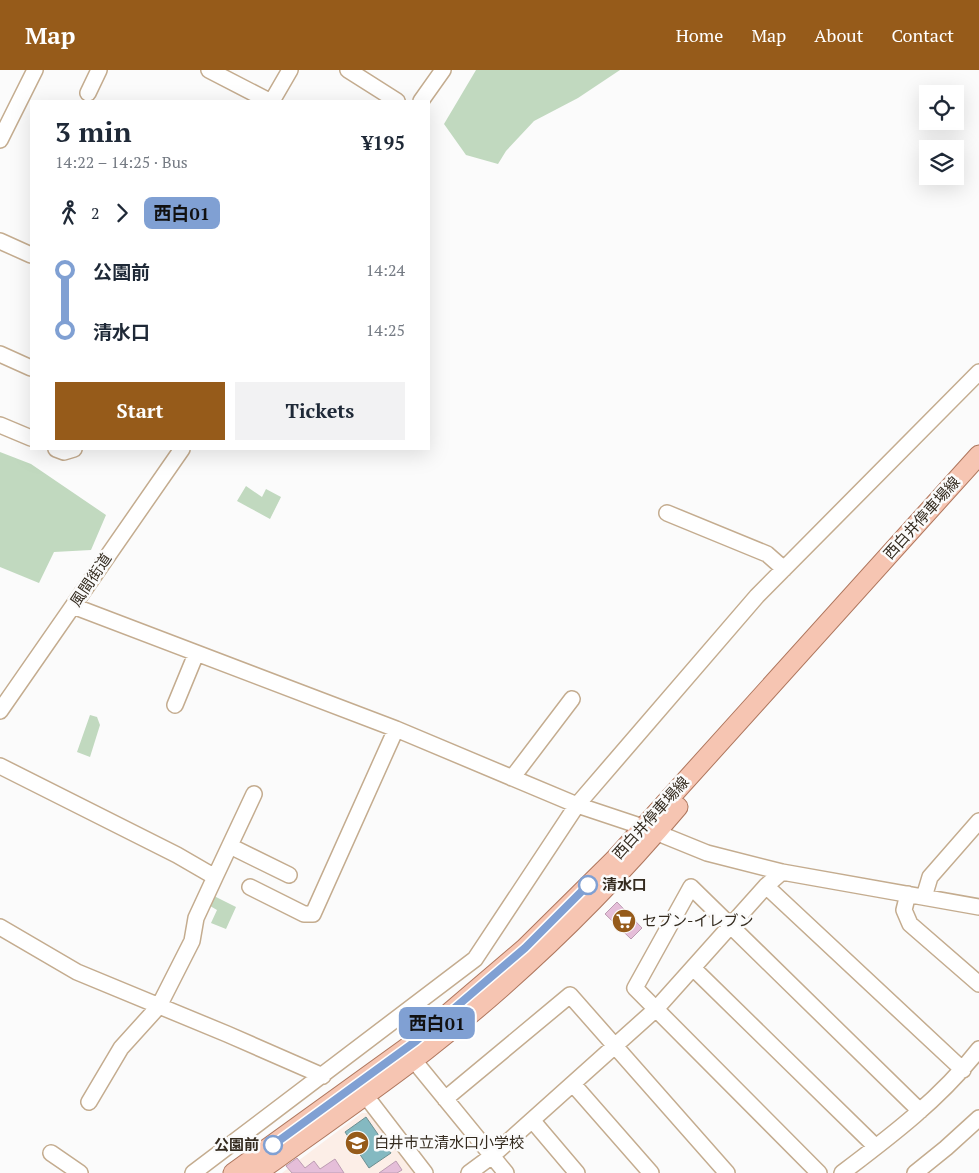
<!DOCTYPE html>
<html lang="en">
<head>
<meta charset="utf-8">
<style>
  body { margin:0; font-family:"PT Serif","Noto Sans JP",serif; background:#f2f2f3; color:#1f2937; height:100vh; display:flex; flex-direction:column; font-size:19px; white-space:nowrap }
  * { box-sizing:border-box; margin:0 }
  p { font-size:16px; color:#747a83 }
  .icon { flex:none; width:28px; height:28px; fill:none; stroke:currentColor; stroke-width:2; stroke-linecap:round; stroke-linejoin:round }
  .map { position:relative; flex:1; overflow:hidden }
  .sheet { position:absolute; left:30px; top:30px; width:400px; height:350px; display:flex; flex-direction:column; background:#fff; border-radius:0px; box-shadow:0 5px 20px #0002 }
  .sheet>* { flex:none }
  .badge { padding:0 10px; border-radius:8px; font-size:18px; line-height:32px }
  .fabs { position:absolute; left:919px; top:15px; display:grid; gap:10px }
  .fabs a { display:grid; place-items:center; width:45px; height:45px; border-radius:0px; background:#fff; box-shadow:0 5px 20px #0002; font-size:25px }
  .map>.badge { position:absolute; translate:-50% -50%; box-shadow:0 0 0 2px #fff }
  .legs { display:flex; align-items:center; gap:8px; height:55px; padding:0 25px; font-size:16px }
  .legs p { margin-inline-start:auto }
  .headline { display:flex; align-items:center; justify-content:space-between; height:85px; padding:0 25px }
  h1 { font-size:28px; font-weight:700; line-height:38px }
  .primary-button { display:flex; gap:10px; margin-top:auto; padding:10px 25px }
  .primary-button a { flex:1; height:58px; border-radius:0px; background:#965b1a; color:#fff; font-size:20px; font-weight:700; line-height:58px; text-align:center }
  .primary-button a+a { background:#f2f2f3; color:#1f2937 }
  ul { padding:0 25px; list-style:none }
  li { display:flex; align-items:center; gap:18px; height:60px; font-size:19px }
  li i { display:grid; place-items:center; width:8px; height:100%; margin:0 6px; background:currentColor }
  li i::after { content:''; width:12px; height:12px; margin:-6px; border:4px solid; border-radius:50%; background:#fff }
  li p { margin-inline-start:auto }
  li:first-child i { background:linear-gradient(#0000 50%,currentColor 0) }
  li:last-child i { background:linear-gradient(currentColor 50%,#0000 0) }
  header { display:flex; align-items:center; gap:30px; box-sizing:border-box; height:70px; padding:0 25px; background:#965b1a; color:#fff }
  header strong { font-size:24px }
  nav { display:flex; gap:28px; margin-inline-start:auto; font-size:18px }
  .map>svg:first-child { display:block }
  .education { fill:#fceee7 }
  .green { fill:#c1d9bf }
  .water { fill:#84b9c1; stroke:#6c8e90 }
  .building { fill:#e5bed9; stroke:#bc9cb2 }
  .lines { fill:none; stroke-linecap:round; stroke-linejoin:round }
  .minor-casing { stroke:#c4ac8f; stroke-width:18 }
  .major-casing { stroke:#ae765d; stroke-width:21 }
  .minor { stroke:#fff; stroke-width:15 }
  .major { stroke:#f6c5b2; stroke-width:19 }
  .line-1-casing { stroke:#fff; stroke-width:11 }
  .line-1 { stroke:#80a0d3; stroke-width:8 }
  .stop-1-dot { fill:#fff; stroke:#80a0d3; stroke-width:2.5 }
  .labels { text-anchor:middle; stroke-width:5; stroke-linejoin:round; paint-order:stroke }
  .street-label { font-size:15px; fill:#342b1f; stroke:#fbfbfb }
  .stop-label { font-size:15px; font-weight:bold; fill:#342b1f; stroke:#fbfbfb; text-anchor:start }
  .poi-label { font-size:15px; fill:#342b1f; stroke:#fbfbfb; text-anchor:start }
</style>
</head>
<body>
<header>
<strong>Map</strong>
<nav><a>Home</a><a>Map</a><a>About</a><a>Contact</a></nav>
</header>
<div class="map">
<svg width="979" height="1103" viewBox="0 0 979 1103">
  <rect width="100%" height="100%" fill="#fbfbfb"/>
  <!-- education -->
  <path class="education" d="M 362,1043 L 368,1043 L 415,1103 L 282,1103 Z"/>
  <!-- green -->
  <path class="green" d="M 476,0 L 620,0 L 578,28 L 534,51 L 506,81 L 498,94 L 466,85 L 444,54 Z
    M 0,382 L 31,394 L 106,445 L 91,480 L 54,482 L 39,513 L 0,497 Z
    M 246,416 L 262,427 L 266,419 L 281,427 L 270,449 L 237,431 Z
    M 90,645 L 97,647 L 100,655 L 90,687 L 77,682 Z
    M 210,824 L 236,837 L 226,859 L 211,853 L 217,840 L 205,833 Z"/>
  <!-- water -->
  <path class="water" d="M 366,1047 L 391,1083 L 369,1098 L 345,1062 Z"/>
  <!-- building -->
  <path class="building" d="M 617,832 L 642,858 L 631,869 L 605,844 Z
    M 297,1088 L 305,1098 L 314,1091 L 320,1099 L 335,1089 L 344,1103 L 292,1103 L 286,1096 Z
    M 396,1091 L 402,1100 L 397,1103 L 379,1103 Z"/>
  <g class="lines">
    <!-- minor casing -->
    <g class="minor-casing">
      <path id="minor" d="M 209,0 L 269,31
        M 348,0 L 397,31
        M 88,23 L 99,0
        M 272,31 L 290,0
        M 421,31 L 443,0
        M 0,70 L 35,0
        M 0,171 L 31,185
        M 0,284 L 31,298
        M 0,355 L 31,368
        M 56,379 L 64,382 L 74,379
        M 667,443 L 767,484 L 784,499
        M 73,536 L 396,659 L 577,735 L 643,757 L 707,783 L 782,802 L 979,837
        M 175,635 L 196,584
        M 0,641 L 182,379
        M 0,696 L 177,785 L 215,807 L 196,848 L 192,871 L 159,936 L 121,978 L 89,1032
        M 512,708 L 572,629
        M 230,776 L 289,805
        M 215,807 L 254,724
        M 766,816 L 963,1000
        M 250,817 L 304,844 L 313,844 L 396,659
        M 908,824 L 904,840 L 910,854 L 979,914
        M 924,827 L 930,807 L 979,751
        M 0,857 L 77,902 L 227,964 L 323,1006
        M 693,898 L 876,1077
        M 407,982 L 506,1103
        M 573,1014 L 651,1103
        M 359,1017 L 425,1103
        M 445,1029 L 570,925 L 727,1103
        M 532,1050 L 577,1103
        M 51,1083 L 80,1103
        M 193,1103 L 475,889 L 577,735 L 757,526 L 979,302
        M 469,1103 L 492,1086 L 656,939 L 766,816 L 782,802
        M 819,1103 L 635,918 L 691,817 L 920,1041
        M 842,1103 C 891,1066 941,1028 979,979
        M 915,1103 L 946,1078 L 979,1048"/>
    </g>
    <!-- major casing -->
    <g class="major-casing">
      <path id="major" d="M 233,1103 L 416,971 L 525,878 L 614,790 L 979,385
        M 257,1103 C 313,1062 371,1023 425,981 C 517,909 603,826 678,737"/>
    </g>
    <!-- minor -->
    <use href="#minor" class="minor"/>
    <!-- major -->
    <use href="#major" class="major"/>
  </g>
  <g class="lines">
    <!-- line-1 casing -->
    <g class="line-1-casing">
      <path id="line-1" d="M 273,1075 L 416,971 L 525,878 L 588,815"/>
    </g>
    <!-- line-1 -->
    <use href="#line-1" class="line-1"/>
  </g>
  <!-- icons -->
  <defs>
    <g id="supermarket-disc" transform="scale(1.25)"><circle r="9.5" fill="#965b1a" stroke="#fbfbfb"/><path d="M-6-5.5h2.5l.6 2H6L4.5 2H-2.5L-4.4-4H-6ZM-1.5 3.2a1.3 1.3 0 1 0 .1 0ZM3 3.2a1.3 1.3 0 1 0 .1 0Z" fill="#fff"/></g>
    <g id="school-disc" transform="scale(1.25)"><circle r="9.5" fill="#965b1a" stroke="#fbfbfb"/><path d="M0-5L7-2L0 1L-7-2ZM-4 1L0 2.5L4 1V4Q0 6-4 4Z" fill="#fff"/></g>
  </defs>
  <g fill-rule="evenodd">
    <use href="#supermarket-disc" x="624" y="851"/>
    <use href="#school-disc" x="357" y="1073"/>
  </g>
  <!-- markers -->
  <g class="stop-1-dot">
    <circle cx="588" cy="815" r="9"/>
    <circle cx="273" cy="1075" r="9"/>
  </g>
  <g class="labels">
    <!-- street labels -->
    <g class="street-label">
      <text transform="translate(922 448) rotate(-48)" y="5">西白井停車場線</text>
      <text transform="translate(91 510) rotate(-56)" y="5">風間街道</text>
      <text transform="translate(651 748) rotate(-48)" y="5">西白井停車場線</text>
    </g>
    <!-- stop labels -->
    <g class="stop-label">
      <text x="602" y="820">清水口</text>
      <text x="259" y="1080" text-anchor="end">公園前</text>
    </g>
    <!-- poi labels -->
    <g class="poi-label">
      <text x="642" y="856">セブン-イレブン</text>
      <text x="374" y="1078">白井市立清水口小学校</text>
    </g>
  </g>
</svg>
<div class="fabs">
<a><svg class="icon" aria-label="locate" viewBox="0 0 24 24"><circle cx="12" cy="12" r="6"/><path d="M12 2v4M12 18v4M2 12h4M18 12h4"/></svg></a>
<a><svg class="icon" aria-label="layers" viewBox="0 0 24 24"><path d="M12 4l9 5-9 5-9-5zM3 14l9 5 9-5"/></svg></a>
</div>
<b class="badge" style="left:437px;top:953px;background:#80a0d3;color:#111">西白01</b>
<section class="sheet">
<div class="headline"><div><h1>3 min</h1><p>14:22 – 14:25 · Bus</p></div><b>¥195</b></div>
<div class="legs"><svg class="icon" aria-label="walk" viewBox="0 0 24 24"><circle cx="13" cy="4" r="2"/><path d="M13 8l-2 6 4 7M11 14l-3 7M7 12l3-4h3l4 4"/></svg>2<svg class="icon" aria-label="forward" viewBox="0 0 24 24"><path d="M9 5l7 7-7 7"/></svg><b class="badge" style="background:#80a0d3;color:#111">西白01</b></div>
<ul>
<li><i style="color:#80a0d3"></i><b>公園前</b><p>14:24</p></li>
<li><i style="color:#80a0d3"></i><b>清水口</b><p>14:25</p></li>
</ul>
<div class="primary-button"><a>Start</a><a>Tickets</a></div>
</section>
</div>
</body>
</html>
